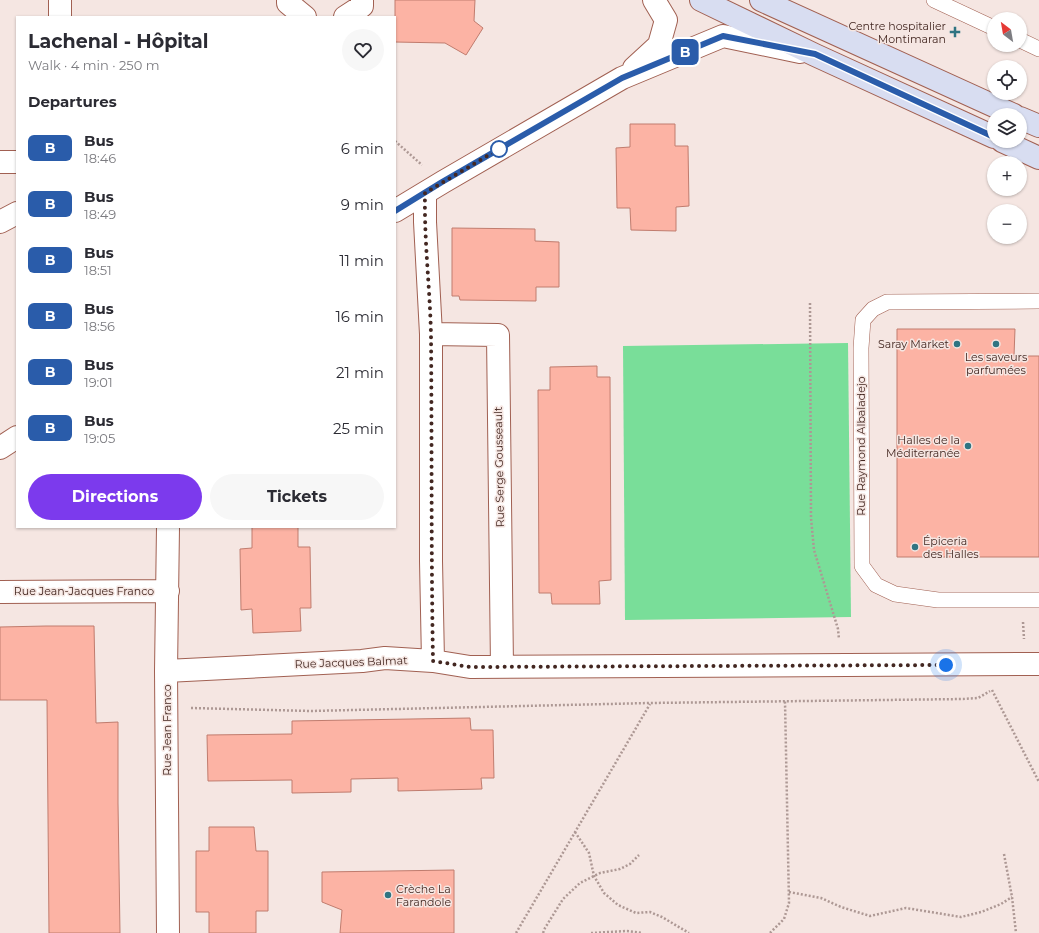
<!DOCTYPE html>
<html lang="en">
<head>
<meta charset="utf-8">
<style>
  body { margin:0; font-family:Montserrat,sans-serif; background:#f7f7f7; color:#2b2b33; height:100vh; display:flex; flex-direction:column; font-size:15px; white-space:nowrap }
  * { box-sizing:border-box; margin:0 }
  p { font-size:13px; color:#7c7c81 }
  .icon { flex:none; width:22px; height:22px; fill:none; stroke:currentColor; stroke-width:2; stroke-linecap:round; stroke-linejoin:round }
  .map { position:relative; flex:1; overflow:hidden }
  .details { position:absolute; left:16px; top:16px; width:380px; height:512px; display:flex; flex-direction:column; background:#fff; border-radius:0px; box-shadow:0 1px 3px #0004 }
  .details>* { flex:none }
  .badge { padding:0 8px; border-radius:6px; font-size:14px; line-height:26px }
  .needle { width:26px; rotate:329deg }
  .controls { position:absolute; left:987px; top:12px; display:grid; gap:8px }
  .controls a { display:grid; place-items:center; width:40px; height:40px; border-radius:50%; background:#fff; box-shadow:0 1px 3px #0004; font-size:20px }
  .you { position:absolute; width:20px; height:20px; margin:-10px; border:3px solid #fff; border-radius:50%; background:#1a73e8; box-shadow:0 0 0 6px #1a73e833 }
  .map>.badge { position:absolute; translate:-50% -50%; box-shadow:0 0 0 2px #fff }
  h2 { padding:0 12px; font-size:15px; line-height:36px }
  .round { display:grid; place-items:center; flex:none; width:42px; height:42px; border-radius:21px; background:#f7f7f7 }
  .summary { display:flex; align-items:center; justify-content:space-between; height:68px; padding:0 12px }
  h1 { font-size:19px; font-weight:700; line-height:30px }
  .button { display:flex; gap:8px; margin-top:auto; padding:8px 12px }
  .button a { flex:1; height:46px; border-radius:24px; background:#7c3aed; color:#fff; font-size:16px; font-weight:700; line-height:46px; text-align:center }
  .button a+a { background:#f7f7f7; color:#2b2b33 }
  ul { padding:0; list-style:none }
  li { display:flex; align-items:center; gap:12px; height:56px; padding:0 12px }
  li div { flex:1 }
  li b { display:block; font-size:15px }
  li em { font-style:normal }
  li .badge { min-width:44px; font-weight:700; text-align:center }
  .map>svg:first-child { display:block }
  .green { fill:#79de99 }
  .building { fill:#fcb3a4; stroke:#c07c6e }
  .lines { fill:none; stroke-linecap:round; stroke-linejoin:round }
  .lane-casing { stroke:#a16052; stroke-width:16 }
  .street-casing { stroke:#a16052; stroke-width:24 }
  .secondary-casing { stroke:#a16052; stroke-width:24 }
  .path { stroke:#ad9894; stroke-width:2.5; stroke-dasharray:2 2; stroke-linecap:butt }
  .lane { stroke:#fff; stroke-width:15 }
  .street { stroke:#fff; stroke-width:22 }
  .secondary { stroke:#d8ddf1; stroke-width:22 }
  .line-casing { stroke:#fff; stroke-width:9 }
  .line { stroke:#2a5caa; stroke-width:6 }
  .walk { stroke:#432721; stroke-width:4; stroke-dasharray:0 7.2 }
  .poi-dot { fill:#2f7482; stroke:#f5e6e2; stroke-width:1.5 }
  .stop-dot { fill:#fff; stroke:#2a5caa; stroke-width:2 }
  .labels { text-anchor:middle; stroke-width:3; stroke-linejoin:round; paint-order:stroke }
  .poi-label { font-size:11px; fill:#432721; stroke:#f5e6e2; text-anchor:end }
  .street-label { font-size:11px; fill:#432721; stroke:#f5e6e2 }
</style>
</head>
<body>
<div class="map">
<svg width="1039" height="933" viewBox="0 0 1039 933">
  <rect width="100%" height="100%" fill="#f5e6e2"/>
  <!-- green -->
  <path class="green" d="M 848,343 L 851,617 L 625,620 L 623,346 Z"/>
  <!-- building -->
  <path class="building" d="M 395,0 L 475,0 L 474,21 L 483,28 L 466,55 L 445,43 L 395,42 Z
    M 630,124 L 675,124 L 675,146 L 688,146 L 689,206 L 676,207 L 676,231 L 631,230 L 630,208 L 617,208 L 616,148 L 630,147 Z
    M 452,228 L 535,229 L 535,241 L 559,242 L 559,287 L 536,287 L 536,301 L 460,300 L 459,296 L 452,296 Z
    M 897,329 L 1015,329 L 1014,356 L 1039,356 L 1039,557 L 897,557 Z
    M 597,366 L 597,377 L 610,377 L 611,580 L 599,581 L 600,604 L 552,604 L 551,593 L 539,593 L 538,390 L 550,390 L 550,367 Z
    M 252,527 L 298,527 L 298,547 L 310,547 L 311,608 L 300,608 L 301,631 L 253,633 L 252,609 L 241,610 L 240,549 L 252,548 Z
    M 46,626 L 94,626 L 96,723 L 118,722 L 118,803 L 120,933 L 49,933 L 47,700 L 0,700 L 0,627 Z
    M 470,718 L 471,730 L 493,730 L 494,778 L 481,778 L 482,789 L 398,791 L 398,778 L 351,779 L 351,792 L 292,793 L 292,780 L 208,781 L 207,735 L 292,734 L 292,721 Z
    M 209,827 L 254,827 L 256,851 L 268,851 L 268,911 L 256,911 L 256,933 L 209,933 L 209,912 L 196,912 L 196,851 L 209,851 Z
    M 454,870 L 454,933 L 340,933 L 342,910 L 322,902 L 322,872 Z"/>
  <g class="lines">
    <!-- lane casing -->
    <g class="lane-casing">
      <path id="lane" d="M 934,0 L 994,28
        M 1020,40 L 1039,49
        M 1039,301 L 887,302 L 873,309 L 863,320 L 861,348 L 862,566 L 876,585 L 895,594 L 938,600 L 1039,600"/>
    </g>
    <!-- street casing -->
    <g class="street-casing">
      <path id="street" d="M 60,0 L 60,17
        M 288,0 L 288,3 L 305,17
        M 345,17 L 362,6 L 362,0
        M 634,68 L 659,45 L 666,20 L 654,0
        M 0,162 L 17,162
        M 425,193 L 425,222 L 431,334
        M 395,211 L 443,182 L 622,78 L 723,36 L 800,52
        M 0,222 L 17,213
        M 0,448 L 17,437
        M 0,592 L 168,591
        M 433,661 L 431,561 L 431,334 L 498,335 L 502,667
        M 166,671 L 362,661 L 385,658 L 433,661 L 470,667 L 1039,664
        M 168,933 L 166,671 L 168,527"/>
    </g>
    <!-- secondary casing -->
    <g class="secondary-casing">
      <path id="secondary" d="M 701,0 L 815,55 L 994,137
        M 761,0 L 1014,115
        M 1020,118 L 1039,126
        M 1002,141 L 1039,158"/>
    </g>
    <!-- path -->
    <path class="path" d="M 395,141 L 422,165
      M 810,303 L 811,518 L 814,550 L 838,629 L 839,639
      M 1023,622 L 1024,639
      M 992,690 L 1039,782
      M 191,708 L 311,711 L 650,703 L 963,699 L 978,698 L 990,691
      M 575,832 L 589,853 L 594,876 L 604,893 L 618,905 L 636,913 L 650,912 L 662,917 L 689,933
      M 1004,854 L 1012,897 L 1016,933
      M 789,892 L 821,898 L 841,907 L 870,916 L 906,908 L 961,917 L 981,912 L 1001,904 L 1012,897
      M 516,933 L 650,704
      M 543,933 L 545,928 L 563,899 L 580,883 L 600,873 L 620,869 L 630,864 L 639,855
      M 591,933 L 627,931 L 642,933
      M 770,933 L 784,919 L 789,903 L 785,701"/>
    <!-- lane -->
    <use href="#lane" class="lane"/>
    <!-- street -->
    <use href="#street" class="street"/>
    <!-- secondary -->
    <use href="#secondary" class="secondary"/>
  </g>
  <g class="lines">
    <!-- line casing -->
    <g class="line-casing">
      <path id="line" d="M 395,211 L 442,182 L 622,78 L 723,36 L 815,54 L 994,137"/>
    </g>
    <!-- line -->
    <use href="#line" class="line"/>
    <!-- walk -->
    <path class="walk" d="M 499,149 L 425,193 C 424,241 430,288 431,336 C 432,444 431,552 433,661 L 470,667 L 946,665"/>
  </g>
  <!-- markers -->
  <g class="poi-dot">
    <path d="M953 26h4v4h4v4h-4v4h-4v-4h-4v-4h4z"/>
    <circle cx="957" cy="344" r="4"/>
    <circle cx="996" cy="344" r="4"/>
    <circle cx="968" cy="446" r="4"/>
    <circle cx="915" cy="547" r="4"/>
    <circle cx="388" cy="895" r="4"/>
  </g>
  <circle class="stop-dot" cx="499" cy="149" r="8"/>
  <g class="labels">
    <!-- poi labels -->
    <g class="poi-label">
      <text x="946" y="30">Centre hospitalier<tspan x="946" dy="13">Montimaran</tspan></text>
      <text x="949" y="348">Saray Market</text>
      <text x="996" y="361" text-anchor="middle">Les saveurs<tspan x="996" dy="13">parfumées</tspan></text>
      <text x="960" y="444">Halles de la<tspan x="960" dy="13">Méditerranée</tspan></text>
      <text x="923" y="545" text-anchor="start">Épiceria<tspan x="923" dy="13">des Halles</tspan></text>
      <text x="396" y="893" text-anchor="start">Crèche La<tspan x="396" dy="13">Farandole</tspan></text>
    </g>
    <!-- street labels -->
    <g class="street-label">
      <text transform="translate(861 446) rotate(-90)" y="4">Rue Raymond Albaladejo</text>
      <text transform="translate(499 467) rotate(-91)" y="4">Rue Serge Gousseault</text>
      <text x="84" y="595">Rue Jean-Jacques Franco</text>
      <text transform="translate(351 662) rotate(-2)" y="4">Rue Jacques Balmat</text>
      <text transform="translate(167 730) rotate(-90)" y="4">Rue Jean Franco</text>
    </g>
  </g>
</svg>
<div class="controls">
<a><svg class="needle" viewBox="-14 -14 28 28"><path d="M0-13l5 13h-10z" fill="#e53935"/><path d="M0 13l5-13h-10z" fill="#7c7c81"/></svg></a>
<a><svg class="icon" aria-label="locate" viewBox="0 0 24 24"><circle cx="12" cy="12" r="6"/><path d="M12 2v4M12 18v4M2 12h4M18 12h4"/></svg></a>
<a><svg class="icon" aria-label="layers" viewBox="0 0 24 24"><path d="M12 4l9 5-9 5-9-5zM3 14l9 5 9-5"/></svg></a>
<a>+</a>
<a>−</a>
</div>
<div class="you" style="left:946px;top:665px"></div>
<b class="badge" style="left:685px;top:52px;background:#2a5caa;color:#fff">B</b>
<section class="details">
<div class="summary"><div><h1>Lachenal - Hôpital</h1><p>Walk · 4 min · 250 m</p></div><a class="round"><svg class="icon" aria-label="heart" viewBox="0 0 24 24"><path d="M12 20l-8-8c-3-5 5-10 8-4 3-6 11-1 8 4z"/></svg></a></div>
<h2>Departures</h2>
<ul>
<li><span class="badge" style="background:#2a5caa;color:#fff">B</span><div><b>Bus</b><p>18:46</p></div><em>6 min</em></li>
<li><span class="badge" style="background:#2a5caa;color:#fff">B</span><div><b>Bus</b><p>18:49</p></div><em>9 min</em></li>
<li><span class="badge" style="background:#2a5caa;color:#fff">B</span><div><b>Bus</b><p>18:51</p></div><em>11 min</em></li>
<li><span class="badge" style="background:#2a5caa;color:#fff">B</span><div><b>Bus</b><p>18:56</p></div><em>16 min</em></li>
<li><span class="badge" style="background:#2a5caa;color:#fff">B</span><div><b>Bus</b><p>19:01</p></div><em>21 min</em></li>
<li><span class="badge" style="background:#2a5caa;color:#fff">B</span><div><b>Bus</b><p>19:05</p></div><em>25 min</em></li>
</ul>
<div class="button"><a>Directions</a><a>Tickets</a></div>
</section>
</div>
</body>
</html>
